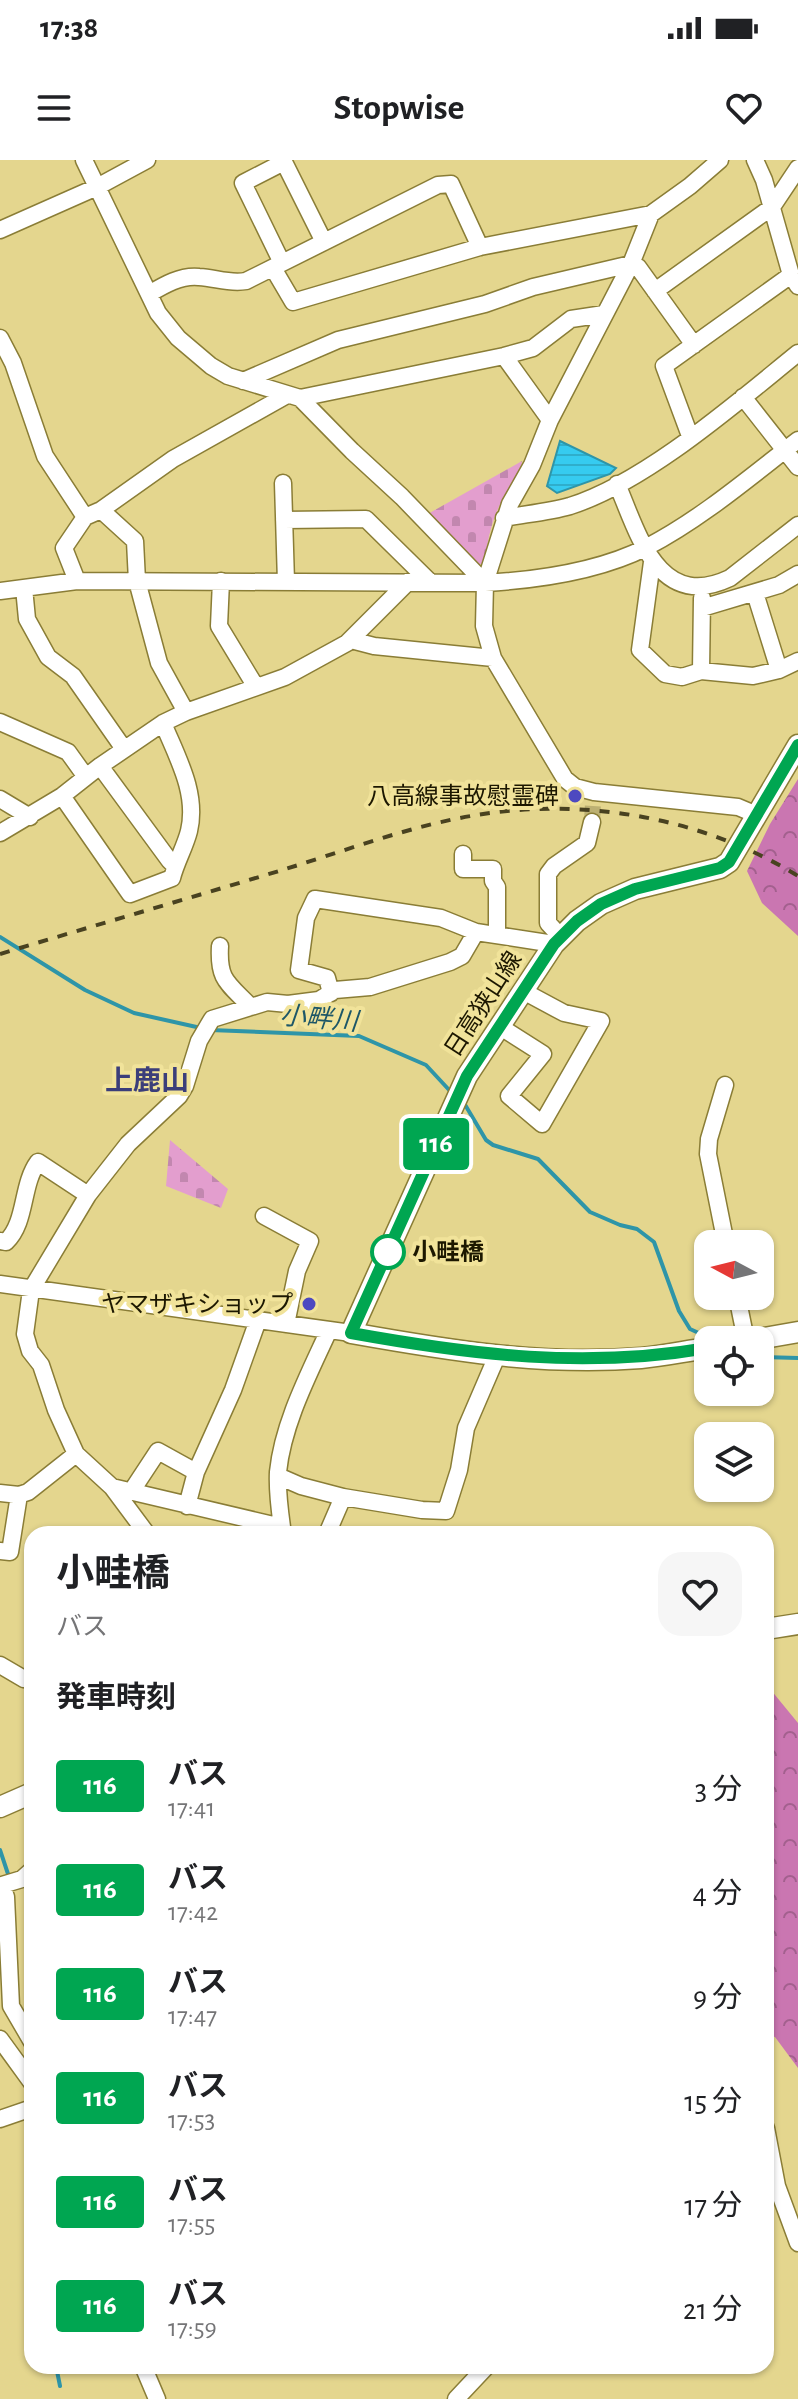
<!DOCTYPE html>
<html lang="ja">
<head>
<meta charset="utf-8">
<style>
  body { margin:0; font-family:"Alegreya Sans","Noto Sans JP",sans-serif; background:#f6f6f6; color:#202124; height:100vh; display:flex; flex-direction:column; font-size:30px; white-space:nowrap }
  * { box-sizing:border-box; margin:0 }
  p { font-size:26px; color:#757577 }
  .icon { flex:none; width:44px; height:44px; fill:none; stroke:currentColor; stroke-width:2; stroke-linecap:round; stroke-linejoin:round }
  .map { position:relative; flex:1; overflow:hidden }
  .details { position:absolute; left:24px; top:1366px; width:750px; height:848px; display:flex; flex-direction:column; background:#fff; border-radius:24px; box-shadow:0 2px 6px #0004 }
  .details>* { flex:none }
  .badge { padding:0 16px; border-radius:6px; font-size:28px; line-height:52px }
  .needle { width:52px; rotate:277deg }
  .buttons { position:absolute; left:694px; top:1070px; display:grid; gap:16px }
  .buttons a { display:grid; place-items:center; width:80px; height:80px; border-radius:16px; background:#fff; box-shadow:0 2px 6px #0004; font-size:40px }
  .map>.badge { position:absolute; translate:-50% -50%; box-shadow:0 0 0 4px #fff }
  h2 { padding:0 32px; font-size:30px; line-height:72px }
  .round { display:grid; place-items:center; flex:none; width:84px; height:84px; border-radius:24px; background:#f6f6f6 }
  .summary { display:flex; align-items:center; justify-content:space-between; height:136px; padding:0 32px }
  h1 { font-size:38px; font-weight:700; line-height:60px }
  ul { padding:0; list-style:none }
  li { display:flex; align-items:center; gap:24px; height:104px; padding:0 32px }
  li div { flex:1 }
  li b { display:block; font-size:30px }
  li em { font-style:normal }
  li .badge { min-width:88px; font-weight:700; text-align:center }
  .status { display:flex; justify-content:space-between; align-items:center; height:56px; padding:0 40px; background:#fff; direction:ltr }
  .status svg { height:22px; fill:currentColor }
  header { display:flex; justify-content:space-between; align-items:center; height:104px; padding:0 32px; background:#fff; font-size:36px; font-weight:700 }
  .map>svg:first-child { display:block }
  .forest { fill:url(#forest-crowns) }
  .cemetery { fill:url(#cemetery-stones) }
  .water { fill:url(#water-rules); stroke:#2e95a8; stroke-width:2 }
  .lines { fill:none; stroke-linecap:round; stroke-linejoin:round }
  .stream { stroke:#2e95a8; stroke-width:4 }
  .minor-tunnel { stroke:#bcb072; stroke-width:16; stroke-dasharray:16 8; stroke-linecap:butt }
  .minor-casing { stroke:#8a7d36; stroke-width:19 }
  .major-casing { stroke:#8a7d36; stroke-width:23 }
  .minor { stroke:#fff; stroke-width:16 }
  .major { stroke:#fff; stroke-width:20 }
  .rail { stroke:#494220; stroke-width:4; stroke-dasharray:10 10; stroke-linecap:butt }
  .line-casing { stroke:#fff; stroke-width:18 }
  .line { stroke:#00a651; stroke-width:12 }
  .poi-dot { fill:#4d49c0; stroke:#f1e39a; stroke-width:3 }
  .stop-dot { fill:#fff; stroke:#00a651; stroke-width:4 }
  .labels { text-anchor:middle; stroke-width:8; stroke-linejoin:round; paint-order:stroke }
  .poi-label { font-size:24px; fill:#1c1700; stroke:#f1e39a; text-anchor:end }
  .street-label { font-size:24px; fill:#1c1700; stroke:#f1e39a }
  .stop-label { font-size:24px; font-weight:bold; fill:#1c1700; stroke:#f1e39a; text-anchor:start }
  .water-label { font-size:26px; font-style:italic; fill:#1e5767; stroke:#f1e39a }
  .quarter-label { font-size:28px; font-weight:bold; fill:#3b3e7a; stroke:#f1e39a }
</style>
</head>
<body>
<div class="status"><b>17:38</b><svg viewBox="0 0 49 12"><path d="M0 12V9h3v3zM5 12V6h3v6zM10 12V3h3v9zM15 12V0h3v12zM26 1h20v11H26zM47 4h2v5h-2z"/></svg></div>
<header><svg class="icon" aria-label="menu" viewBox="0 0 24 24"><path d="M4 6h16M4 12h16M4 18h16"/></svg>Stopwise<svg class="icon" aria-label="heart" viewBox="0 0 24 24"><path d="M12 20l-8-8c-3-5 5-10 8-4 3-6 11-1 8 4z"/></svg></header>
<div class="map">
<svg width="798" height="2239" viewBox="0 0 798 2239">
  <defs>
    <pattern id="forest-crowns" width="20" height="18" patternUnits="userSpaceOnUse" patternTransform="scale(2)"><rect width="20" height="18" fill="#ca76b1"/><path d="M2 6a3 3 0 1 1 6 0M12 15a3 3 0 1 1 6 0" fill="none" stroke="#a3608e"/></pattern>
    <pattern id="cemetery-stones" width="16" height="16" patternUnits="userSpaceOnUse" patternTransform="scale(2)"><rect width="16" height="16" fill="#e39ece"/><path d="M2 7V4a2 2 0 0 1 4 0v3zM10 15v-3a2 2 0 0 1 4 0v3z" fill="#c287af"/></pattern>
    <pattern id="water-rules" width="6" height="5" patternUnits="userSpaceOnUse" patternTransform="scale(2)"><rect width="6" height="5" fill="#36cbf0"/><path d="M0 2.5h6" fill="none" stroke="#2faecc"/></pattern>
  </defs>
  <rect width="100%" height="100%" fill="#e4d68e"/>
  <!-- forest -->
  <path class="forest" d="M 798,619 L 798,776 L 762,743 L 747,711 L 770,664 Z
    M 766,1524 L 798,1563 L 798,1908 L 775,1877 L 766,1875 Z"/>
  <!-- cemetery -->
  <path class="cemetery" d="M 522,301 C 521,316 509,329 502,341 C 492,358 486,385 485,404 L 478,404 L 426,355 Z
    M 170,980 L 228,1029 L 221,1048 L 166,1026 Z"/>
  <!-- water -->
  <path class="water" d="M 560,281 L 616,308 L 610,314 L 557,333 L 547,326 Z"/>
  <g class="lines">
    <!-- stream -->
    <path class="stream" d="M 0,777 L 85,830 L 134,853 L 201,868
      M 210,870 L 359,876 L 426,905 L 451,932
      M 464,943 L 486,980 L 493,985 L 538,999 L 590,1052 L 620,1065 L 637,1069 L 654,1082 L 679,1151 L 690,1169 L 714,1180
      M 760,1197 L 798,1198
      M 0,1690 L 9,1717
      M 56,2206 L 60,2226"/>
    <!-- minor-tunnel -->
    <path class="minor-tunnel" d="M 592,662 L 593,643"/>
    <!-- minor casing -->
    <g class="minor-casing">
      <path id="minor" d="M 84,0 L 158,153 L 178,178 L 211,206 L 228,216 L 300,238 L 352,291 L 402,337 L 485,423
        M 720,0 L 690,26 L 651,54 L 631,104 L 550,260 L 532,305 L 510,344 L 485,423 L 484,466 L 493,498 L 565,619 L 575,627 L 594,632 L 738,647 L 757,655
        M 755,0 L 764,20 L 791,115 L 798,126
        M 0,70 L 97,27 L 147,0
        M 282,103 L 243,23 L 284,2 L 324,82
        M 273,108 L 293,142 L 480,87 L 651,54
        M 655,131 L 772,47 L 798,8
        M 149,134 C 164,125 181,115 199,117 C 216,118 229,124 246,121 L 438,25 L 451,24 L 480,87
        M 0,178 L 13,203 L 45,296 L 85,357
        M 504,196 L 550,260
        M 243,221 L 338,180 L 485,144 L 533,127 L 631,104 L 638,107 L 694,185
        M 743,237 L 798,307
        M 300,238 L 504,196 L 533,188 L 571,159 L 604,154
        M 690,276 L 664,206 L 791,115
        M 283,323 L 286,422
        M 617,324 C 638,373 658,452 730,418 L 798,365
        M 101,350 L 173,299 L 287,235
        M 504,358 C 526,354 549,352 570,346 C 646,322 736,243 798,193
        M 284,360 L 366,359 L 431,423
        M 652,402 L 640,490 L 665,514 L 682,517 L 701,511 L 753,516 L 779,510 L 798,501
        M 77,421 L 64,388 L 85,357 L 101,350 L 135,381 L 137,421 L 159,503 L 186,552
        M 221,421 L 219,466 L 256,527
        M 24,428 L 27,459 L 48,497 L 73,516 L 124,589
        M 0,431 L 77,421 L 485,423 C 537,420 600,411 647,387 C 701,359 750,317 798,280
        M 755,433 L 779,510
        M 702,448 L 779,425 L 798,414
        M 351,480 L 374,486 L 493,498
        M 701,511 L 702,438
        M 0,562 L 68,592 L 86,617
        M 100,606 L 169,700 L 175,706
        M 62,636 L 130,734 L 172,718 C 176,702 185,687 189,671 C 198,633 177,597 163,563
        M 0,639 L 30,657
        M 0,673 L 62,636 L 100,606 L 163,563 L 186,552 L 285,517 L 347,483 L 408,422
        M 463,694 L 463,709 L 493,709 L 493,721 L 497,727 L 497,775
        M 560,776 L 548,763 L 548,714 L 554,706 L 587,683 L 592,662
        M 220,786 C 218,821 228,823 251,847
        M 331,833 L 327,818 L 299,810 L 306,758 L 315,739 L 441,758 L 476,772
        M 499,866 L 543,894 L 509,936 L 542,964 L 601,861 L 564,853 L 523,831
        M 725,925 L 709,979 L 708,994 L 726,1084
        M 264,1056 L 310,1081 L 297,1111 L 286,1164
        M 0,1081 L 6,1082 C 27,1062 21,1025 38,1002 L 88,1035
        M 0,1124 L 351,1173
        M 737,1136 L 746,1180
        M 278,1316 L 301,1326 L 343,1337
        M 112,1327 L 147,1374
        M 131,1332 L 158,1291 L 196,1312
        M 0,1333 L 19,1335 L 28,1332 L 76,1294
        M 187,1346 L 196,1312 L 233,1230 L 258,1160
        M 282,1367 L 112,1327 L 76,1294 L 56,1250 L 41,1205 L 30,1191 L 25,1174 L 31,1130 L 88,1035 L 128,984 L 179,936 L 185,926 L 199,881 L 212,859 L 267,842 L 288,844 L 319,840 L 335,830 L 370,827 L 450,802 L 462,796 L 476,772 L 554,784
        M 283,1374 C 280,1354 277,1331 278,1312 C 283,1263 309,1214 329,1170
        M 327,1374 L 343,1337 L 422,1350 L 446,1351 L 459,1310 L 466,1268 L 497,1196
        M 0,1391 L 10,1392 L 19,1335
        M 0,1505 L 24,1519 L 32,1520
        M 32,1710 L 22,1719 L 2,1725 L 6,1737 L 11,1846 L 32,1882
        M 0,1879 L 32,1923
        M 0,1959 L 32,1948
        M 766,1968 L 777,2026 L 798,2083
        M 143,2206 L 157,2239
        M 456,2239 L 487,2206"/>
    </g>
    <!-- major casing -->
    <g class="major-casing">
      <path id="major" d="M 753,1180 L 798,1172
        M 708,1188 C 686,1191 663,1196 641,1198 C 543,1206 446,1190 351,1173 L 467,916 L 554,784 L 577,761 L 601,744 L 635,729 L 720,708 L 729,702 L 798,585
        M 766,1469 L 798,1464
        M 0,1647 L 32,1633"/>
    </g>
    <!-- minor -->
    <use href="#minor" class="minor"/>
    <!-- major -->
    <use href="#major" class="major"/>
    <!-- rail -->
    <path class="rail" d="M 0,794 C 93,766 186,739 279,711 C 342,692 412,665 477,655 C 586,637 704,658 798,716"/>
  </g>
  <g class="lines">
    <!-- line casing -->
    <g class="line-casing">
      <path id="line" d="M 708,1188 C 585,1209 473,1195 351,1173 L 467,916 L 554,784 L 577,761 L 601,744 L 635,729 L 720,708 L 729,702 L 798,585"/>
    </g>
    <!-- line -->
    <use href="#line" class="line"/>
  </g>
  <!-- markers -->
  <g class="poi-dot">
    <circle cx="575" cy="636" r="8"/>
    <circle cx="309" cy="1144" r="8"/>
  </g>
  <circle class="stop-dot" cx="388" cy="1092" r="16"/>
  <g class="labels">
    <!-- poi labels -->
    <g class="poi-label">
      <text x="559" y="644">八高線事故慰霊碑</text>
      <text x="293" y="1152">ヤマザキショップ</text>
    </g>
    <!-- street labels -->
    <g class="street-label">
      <text transform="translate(483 844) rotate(-57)" y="8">日高狭山線</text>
    </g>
    <!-- stop labels -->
    <g class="stop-label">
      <text x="412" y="1100">小畦橋</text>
    </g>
    <!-- water labels -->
    <g class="water-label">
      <text transform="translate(319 858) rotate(5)" y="9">小畔川</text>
    </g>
    <!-- quarter labels -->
    <g class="quarter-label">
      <text x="147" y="930">上鹿山</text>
    </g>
  </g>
</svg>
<div class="buttons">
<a><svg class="needle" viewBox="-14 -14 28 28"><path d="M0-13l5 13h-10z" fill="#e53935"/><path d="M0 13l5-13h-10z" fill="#757577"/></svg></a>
<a><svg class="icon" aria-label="locate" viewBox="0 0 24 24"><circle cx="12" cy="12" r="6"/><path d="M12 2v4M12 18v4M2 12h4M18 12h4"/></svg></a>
<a><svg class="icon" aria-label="layers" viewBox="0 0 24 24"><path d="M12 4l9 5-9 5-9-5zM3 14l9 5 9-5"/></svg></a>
</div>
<b class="badge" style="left:436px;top:984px;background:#00a651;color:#fff">116</b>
<section class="details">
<div class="summary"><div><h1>小畦橋</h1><p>バス</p></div><a class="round"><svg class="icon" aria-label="heart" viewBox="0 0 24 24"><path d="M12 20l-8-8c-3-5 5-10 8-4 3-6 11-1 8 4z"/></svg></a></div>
<h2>発車時刻</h2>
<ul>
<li><span class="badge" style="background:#00a651;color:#fff">116</span><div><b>バス</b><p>17:41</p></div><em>3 分</em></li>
<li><span class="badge" style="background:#00a651;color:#fff">116</span><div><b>バス</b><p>17:42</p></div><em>4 分</em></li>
<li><span class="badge" style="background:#00a651;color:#fff">116</span><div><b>バス</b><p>17:47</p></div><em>9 分</em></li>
<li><span class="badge" style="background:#00a651;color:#fff">116</span><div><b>バス</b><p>17:53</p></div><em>15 分</em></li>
<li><span class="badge" style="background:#00a651;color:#fff">116</span><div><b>バス</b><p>17:55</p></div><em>17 分</em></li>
<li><span class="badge" style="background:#00a651;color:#fff">116</span><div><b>バス</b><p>17:59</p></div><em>21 分</em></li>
</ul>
</section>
</div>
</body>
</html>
